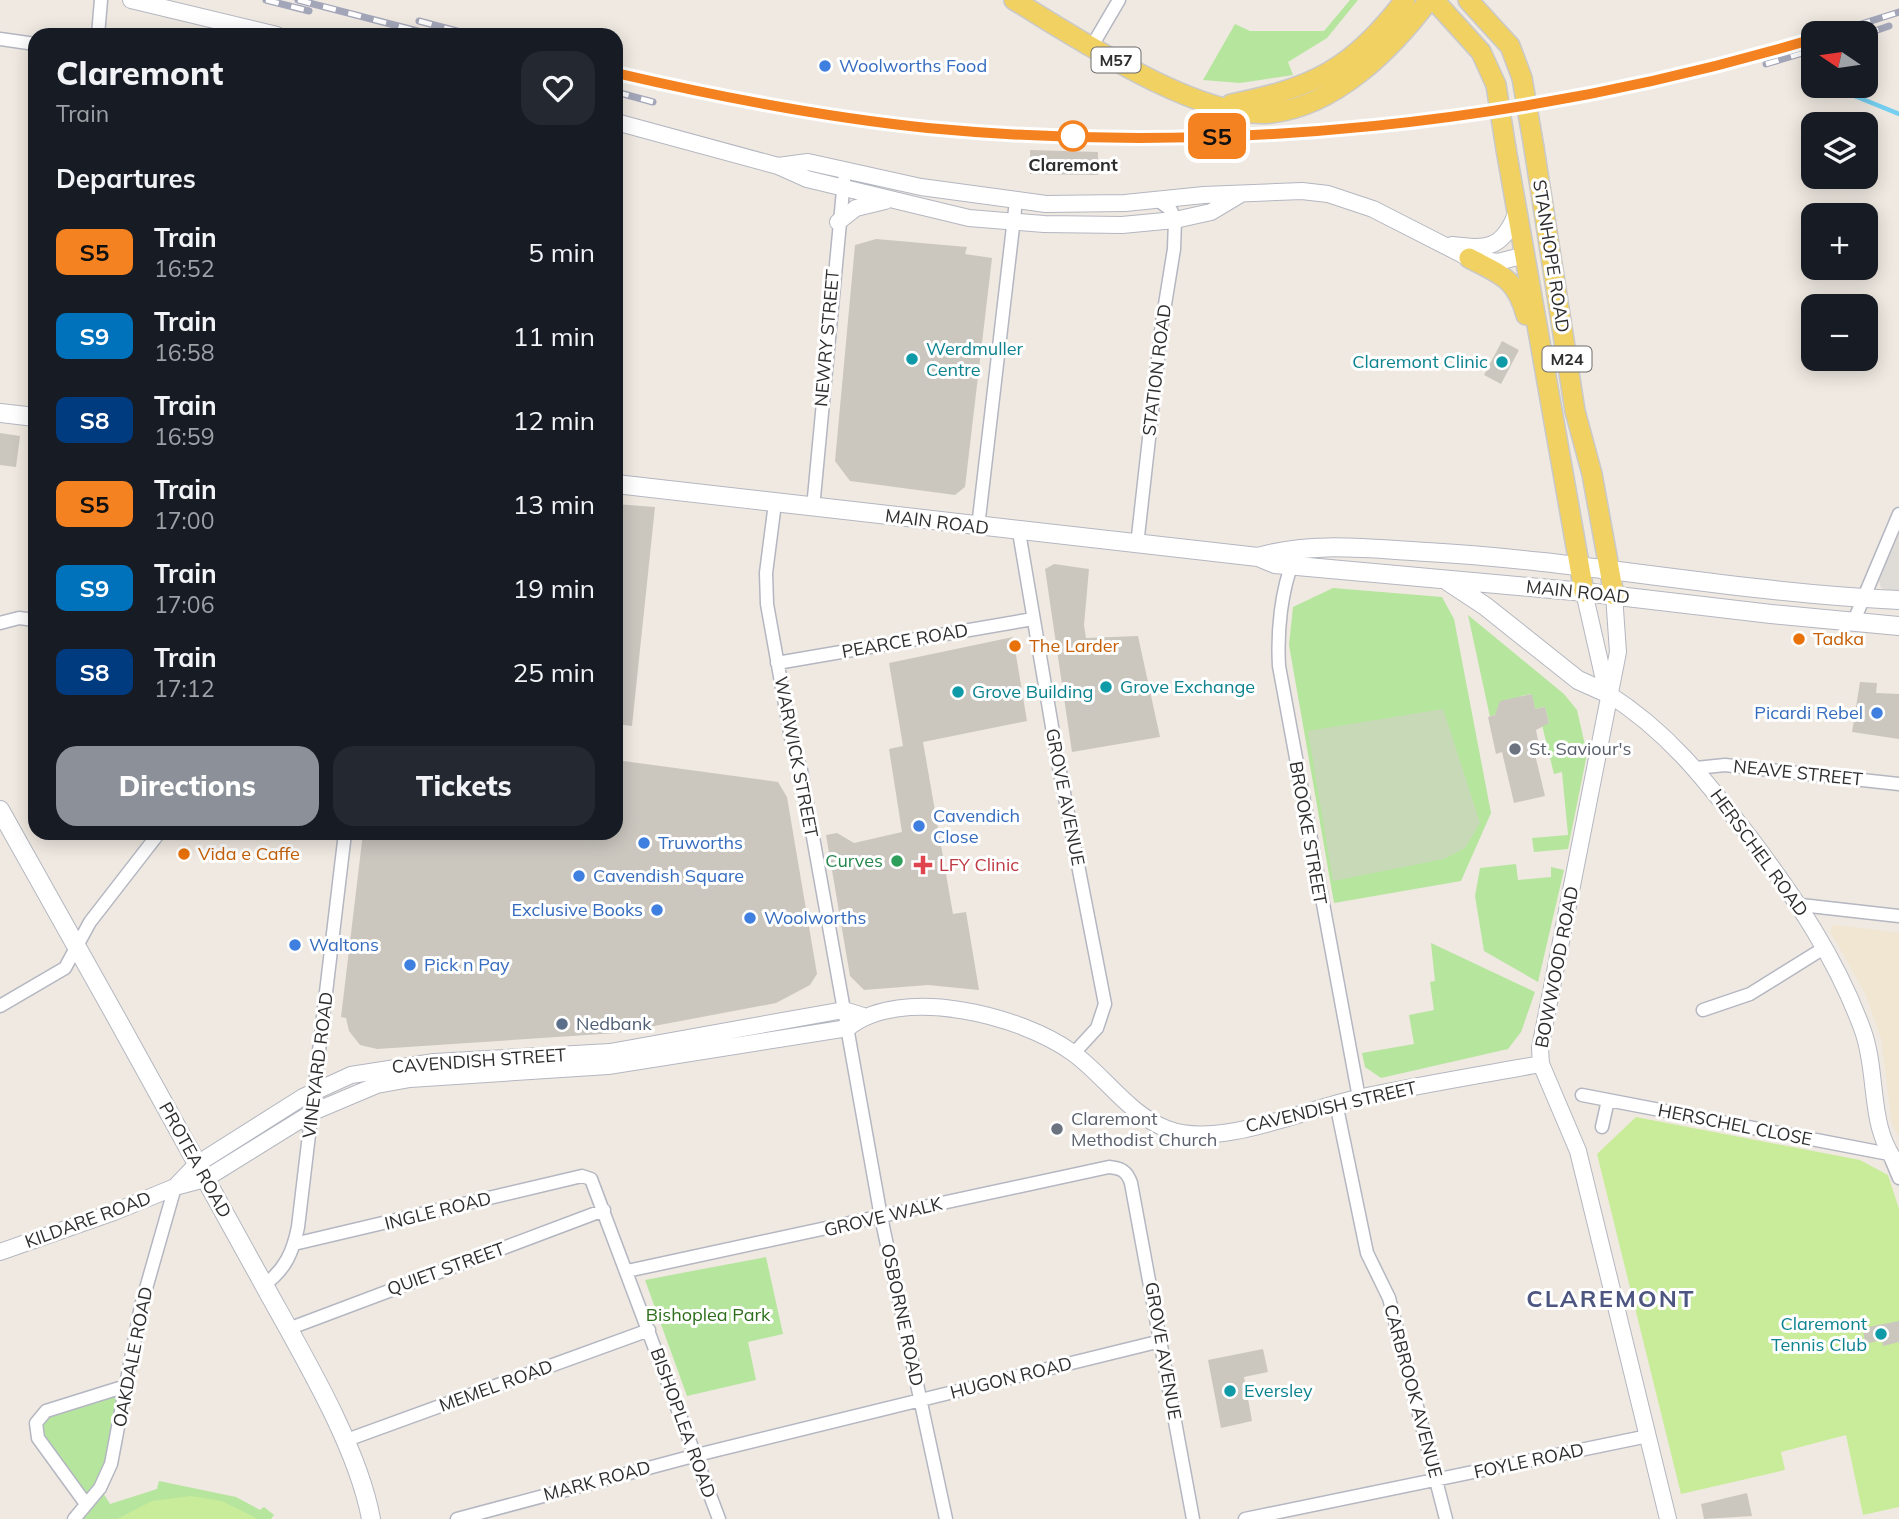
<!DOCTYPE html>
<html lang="en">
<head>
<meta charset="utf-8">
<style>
  body { margin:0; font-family:Mulish,sans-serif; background:#242831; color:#f1f3f6; height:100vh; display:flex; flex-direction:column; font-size:26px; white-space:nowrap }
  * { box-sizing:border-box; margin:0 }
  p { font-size:23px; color:#9ea1a6 }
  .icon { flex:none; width:38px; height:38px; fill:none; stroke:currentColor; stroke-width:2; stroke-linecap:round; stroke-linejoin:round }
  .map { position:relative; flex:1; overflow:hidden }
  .panel { position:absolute; left:28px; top:28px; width:595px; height:812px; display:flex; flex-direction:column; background:#171b24; border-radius:21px; box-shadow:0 4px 18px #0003 }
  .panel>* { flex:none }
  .badge { padding:0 14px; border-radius:10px; font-size:24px; line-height:46px }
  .needle { width:46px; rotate:283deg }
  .controls { position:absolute; left:1801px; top:21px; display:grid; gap:14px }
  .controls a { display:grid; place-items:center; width:77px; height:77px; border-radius:14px; background:#171b24; box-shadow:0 4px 18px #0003; font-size:35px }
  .map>.badge { position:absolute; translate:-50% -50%; box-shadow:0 0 0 4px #fff }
  h2 { padding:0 28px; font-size:26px; line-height:63px }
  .round { display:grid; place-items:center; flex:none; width:74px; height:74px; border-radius:21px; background:#242831 }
  .head { display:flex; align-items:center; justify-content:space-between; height:119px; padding:0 28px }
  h1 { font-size:33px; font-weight:800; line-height:52px }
  .action { display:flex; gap:14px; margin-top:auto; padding:14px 28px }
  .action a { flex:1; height:80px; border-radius:21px; background:#8c9099; color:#fff; font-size:28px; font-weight:800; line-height:80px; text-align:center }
  .action a+a { background:#242831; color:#f1f3f6 }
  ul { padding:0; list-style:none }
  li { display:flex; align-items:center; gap:21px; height:84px; padding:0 28px }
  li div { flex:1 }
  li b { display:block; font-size:26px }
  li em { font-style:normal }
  li .badge { min-width:77px; font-weight:700; text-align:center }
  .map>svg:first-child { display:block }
  .education { fill:#f0e6d1 }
  .green { fill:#b6e59e }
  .cemetery { fill:#c8d9b8 }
  .pitch { fill:#c9ec9a }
  .plaza { fill:#dfdcd8 }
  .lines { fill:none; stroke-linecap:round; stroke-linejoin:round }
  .stream { stroke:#75cff0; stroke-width:4.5 }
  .building { fill:#cbc7bf }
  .minor-casing { stroke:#b4b7c1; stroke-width:15 }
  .tertiary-casing { stroke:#b4b7c1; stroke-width:18 }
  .secondary-casing { stroke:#b4b7c1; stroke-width:20 }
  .primary-casing { stroke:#c9c9c9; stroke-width:22 }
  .minor { stroke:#fff; stroke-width:12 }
  .tertiary { stroke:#fff; stroke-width:16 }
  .secondary { stroke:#fff; stroke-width:18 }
  .primary { stroke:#f2d163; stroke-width:19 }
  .rail-casing { stroke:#a3a6b8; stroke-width:7 }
  .rail { stroke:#fff; stroke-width:4.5; stroke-dasharray:13; stroke-linecap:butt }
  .primary-bridge-casing { stroke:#c9c9c9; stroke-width:22; stroke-linecap:butt }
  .primary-bridge { stroke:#f2d163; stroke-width:19 }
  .line-casing { stroke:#fff; stroke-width:16 }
  .line { stroke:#f58220; stroke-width:10 }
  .shop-dot { fill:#3f7fe0; stroke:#fff; stroke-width:2.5 }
  .stop-dot { fill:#fff; stroke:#f58220; stroke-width:3.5 }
  .culture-dot { fill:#0f9aa8; stroke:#fff; stroke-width:2.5 }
  .food-dot { fill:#e8710a; stroke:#fff; stroke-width:2.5 }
  .worship-dot { fill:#6b7280; stroke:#fff; stroke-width:2.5 }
  .leisure-dot { fill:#2e9e5b; stroke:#fff; stroke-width:2.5 }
  .health-dot { fill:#e0444e; stroke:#fff; stroke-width:2.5 }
  .service-dot { fill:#5c6f8a; stroke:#fff; stroke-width:2.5 }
  .labels { text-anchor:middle; stroke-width:6; stroke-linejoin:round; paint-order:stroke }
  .shield { fill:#fff; stroke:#6d6d6d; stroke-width:2 }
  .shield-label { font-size:16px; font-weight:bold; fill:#2e2e2e }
  .shop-label { font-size:18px; fill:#366cbe; stroke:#fff; text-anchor:start }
  .stop-label { font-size:18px; font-weight:bold; fill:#2e2e2e; stroke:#fff }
  .street-label { font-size:18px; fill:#2e2e2e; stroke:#fff }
  .culture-label { font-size:18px; fill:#0d838f; stroke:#fff; text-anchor:start }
  .food-label { font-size:18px; fill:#c56008; stroke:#fff; text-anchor:start }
  .worship-label { font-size:18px; fill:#5b616d; stroke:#fff; text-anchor:start }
  .leisure-label { font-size:18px; fill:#27864d; stroke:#fff; text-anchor:end }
  .health-label { font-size:18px; fill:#be3a42; stroke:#fff; text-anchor:start }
  .service-label { font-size:18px; fill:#4e5e75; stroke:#fff; text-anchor:start }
  .park-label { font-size:18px; fill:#2c6e1b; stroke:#fff }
  .district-label { font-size:24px; font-weight:bold; letter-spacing:2px; fill:#4d5680; stroke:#fff }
</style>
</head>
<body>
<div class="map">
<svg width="1899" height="1519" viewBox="0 0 1899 1519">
  <rect width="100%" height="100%" fill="#efe9e1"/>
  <!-- education -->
  <path class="education" d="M 1837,925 L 1899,933 L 1899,1138 L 1892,1124 L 1881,1038 L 1865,993 L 1830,931 L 1832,926 Z"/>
  <!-- green -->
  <path class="green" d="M 1350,0 L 1358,0 L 1327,38 L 1288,62 L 1293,75 L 1240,83 L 1203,80 L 1235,24 L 1250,31 L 1324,31 Z
    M 1333,588 L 1442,597 L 1454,619 L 1491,813 L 1461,881 L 1334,903 L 1289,645 L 1293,607 Z
    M 1468,615 L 1564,694 L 1577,710 L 1587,754 L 1568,849 L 1534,852 L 1532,838 L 1568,835 L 1562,772 L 1554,774 L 1542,725 L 1549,723 L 1545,707 L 1535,709 L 1531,694 L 1521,696 L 1522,702 L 1490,717 Z
    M 1516,864 L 1518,880 L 1551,877 L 1551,867 L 1564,870 L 1538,982 L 1484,951 L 1475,896 L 1480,868 Z
    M 1431,943 L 1535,992 L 1521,1032 L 1508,1049 L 1381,1078 L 1365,1067 L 1362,1053 L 1414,1044 L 1409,1015 L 1434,1010 L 1430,982 L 1435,981 Z
    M 766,1257 L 783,1334 L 748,1342 L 756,1380 L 687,1396 L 645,1280 Z
    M 126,1386 L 100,1488 L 110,1504 L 157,1489 L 159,1481 L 236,1497 L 260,1510 L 264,1507 L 274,1515 L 271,1519 L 74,1519 L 86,1504 L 37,1436 L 48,1410 Z"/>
  <!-- cemetery -->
  <path class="cemetery" d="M 1443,709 L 1480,823 L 1465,848 L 1444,859 L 1333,881 L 1308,731 Z"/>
  <!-- pitch -->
  <path class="pitch" d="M 1636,1117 L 1860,1160 L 1888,1175 L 1899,1209 L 1899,1507 L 1863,1515 L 1846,1435 L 1781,1452 L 1785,1470 L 1681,1494 L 1597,1154 Z
    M 191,1496 L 222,1501 L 258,1519 L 117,1519 L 152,1501 Z"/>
  <!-- plaza -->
  <path class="plaza" d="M 1899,525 L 1899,593 L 1881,588 L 1878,577 Z"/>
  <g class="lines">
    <!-- stream -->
    <path class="stream" d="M 1830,86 L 1899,114"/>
  </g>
  <!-- building -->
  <path class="building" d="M 1030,150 L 1098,152 L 1098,175 L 1030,174 Z
    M 876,239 L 967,247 L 965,254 L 992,258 L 965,487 L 955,495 L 850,481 L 835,461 L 855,245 Z
    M 1502,341 L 1519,350 L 1501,384 L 1484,375 Z
    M 0,433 L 20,436 L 16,467 L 0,465 Z
    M 616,504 L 655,507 L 632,726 L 616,724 Z
    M 1054,564 L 1089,569 L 1084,625 L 1086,638 L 1138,636 L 1160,737 L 1072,752 L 1045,569 Z
    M 1013,637 L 1027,721 L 923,742 L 953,914 L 966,912 L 979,990 L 928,985 L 864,990 L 850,976 L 826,835 L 837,833 L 854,843 L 902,832 L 889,749 L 903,746 L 889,663 Z
    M 1860,682 L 1877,683 L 1876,693 L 1899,694 L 1899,739 L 1852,732 Z
    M 1532,694 L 1535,709 L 1545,707 L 1549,723 L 1536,730 L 1539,745 L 1533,746 L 1545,796 L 1514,803 L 1502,752 L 1496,754 L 1488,717 L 1495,715 L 1500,701 Z
    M 616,760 L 778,782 L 787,797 L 817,974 L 810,985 L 776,1003 L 617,1033 L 377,1049 L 360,1045 L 349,1031 L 346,1018 L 341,1017 L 363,833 L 616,833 Z
    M 1899,1321 L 1899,1342 L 1883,1346 L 1882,1340 L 1865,1344 L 1863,1328 Z
    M 1263,1349 L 1268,1372 L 1244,1377 L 1252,1421 L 1221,1428 L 1208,1360 Z
    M 1747,1493 L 1752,1516 L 1704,1519 L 1701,1504 Z"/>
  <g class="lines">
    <!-- minor casing -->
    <g class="minor-casing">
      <path id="minor" d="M 98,35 L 101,0
        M 0,39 L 35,44
        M 1092,46 L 1119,0
        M 775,503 L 766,573 L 767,604 L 791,738 L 801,770 L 881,1217 L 946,1519
        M 813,508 L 844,180
        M 978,527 L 1016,201
        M 1019,532 L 1058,762 L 1105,1004 L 1097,1028 L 1074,1053
        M 1137,545 L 1162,323 L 1174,249 L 1175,220 L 1171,210 L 1159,201
        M 1294,558 C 1281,591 1277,631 1279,666 L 1359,1098
        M 0,623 L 19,618 L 35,620
        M 1853,623 L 1899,514
        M 777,663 L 1033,619
        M 1696,768 L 1725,765 L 1899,784
        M 1801,905 L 1899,916
        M 0,1006 L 65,968 L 90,922 L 159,833
        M 1703,1010 L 1750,994 L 1824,948
        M 1582,1095 L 1889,1154 L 1899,1178
        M 1336,1103 L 1367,1253 L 1389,1298 L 1446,1519
        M 1602,1127 L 1608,1100
        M 294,1244 L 582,1176 L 591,1179 L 719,1519
        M 627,1271 L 1109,1167 C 1121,1168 1127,1171 1131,1183 L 1193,1519
        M 264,1285 C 285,1270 293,1252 298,1227 L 345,833
        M 288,1329 L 604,1210
        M 344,1441 L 649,1330
        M 86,1504 L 38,1438 L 36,1423 L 46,1411 L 126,1386
        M 74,1519 L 100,1488 L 111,1464 L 141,1306 L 175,1187
        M 457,1519 L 697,1455 L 1161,1341
        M 1245,1519 L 1648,1436"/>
    </g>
    <!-- tertiary casing -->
    <g class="tertiary-casing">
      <path id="tertiary" d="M 131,0 L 277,35
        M 616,122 L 778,166 L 807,179 L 969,218 L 1044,224 L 1122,225 L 1175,220 L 1211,212 L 1241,194
        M 778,166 L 808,162 L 921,187 L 1046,204 L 1125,203 L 1204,195 L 1302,191 L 1328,194 L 1373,209 L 1469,258 L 1498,262 L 1525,255
        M 838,222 L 856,208 L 885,201
        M 1452,245 C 1486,249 1502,250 1516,214
        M 1584,592 L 1607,693
        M 1614,595 L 1618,652 L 1540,1048 L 1541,1064 L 1578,1151 L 1668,1519
        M 1607,693 C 1670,733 1706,781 1751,839 C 1796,899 1837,959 1863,1031 C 1879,1076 1867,1128 1899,1166
        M 175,1187 L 197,1164 L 303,1097 L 351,1075 L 434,1062 L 610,1052 L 844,1010 L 863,1016
        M 0,1252 L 114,1212 L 175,1187 L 205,1179 L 313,1112 L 377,1085 L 410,1079 L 608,1066 L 848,1028 C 901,985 1021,1015 1073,1053 C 1105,1076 1128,1114 1167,1129 C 1219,1149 1305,1109 1358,1098 C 1419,1085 1480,1075 1541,1064"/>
    </g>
    <!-- secondary casing -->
    <g class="secondary-casing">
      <path id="secondary" d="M 0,413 L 35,417
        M 616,484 L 1258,557 L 1275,564 L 1584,592 L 1771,614 L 1899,626
        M 1258,557 C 1312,541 1372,549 1427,552 C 1585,561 1741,593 1899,600
        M 1447,581 L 1485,606 L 1578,680 L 1607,693
        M 0,810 C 87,964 173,1119 258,1274 C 296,1344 357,1442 371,1519"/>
    </g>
    <!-- primary casing -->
    <g class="primary-casing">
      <path id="primary" d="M 1014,0 C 1075,37 1200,121 1271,113 C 1336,106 1392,49 1429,0
        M 1434,0 L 1481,52 L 1496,85
        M 1468,0 L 1510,46 L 1522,78
        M 1231,104 C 1316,87 1351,69 1405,0
        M 1534,148 L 1575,411 L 1592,474 L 1614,595
        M 1506,149 L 1584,592
        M 1469,258 C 1501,275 1516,278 1526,315"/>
    </g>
    <!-- minor -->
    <use href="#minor" class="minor"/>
    <!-- tertiary -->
    <use href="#tertiary" class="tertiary"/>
    <!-- secondary -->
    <use href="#secondary" class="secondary"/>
    <!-- primary -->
    <use href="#primary" class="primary"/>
    <!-- rail casing -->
    <g class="rail-casing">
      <path id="rail" d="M 266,0 L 309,11
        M 298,0 L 433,35
        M 419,21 L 472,35
        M 1833,33 L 1899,12
        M 1866,34 L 1889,26
        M 1766,64 L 1813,50
        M 616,73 C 681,88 747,104 813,113 C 1147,161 1489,135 1813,39
        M 616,92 L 653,102"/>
    </g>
    <!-- rail -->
    <use href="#rail" class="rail"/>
    <!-- primary-bridge casing -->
    <g class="primary-bridge-casing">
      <path id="primary-bridge" d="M 1522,78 L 1534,148
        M 1496,85 L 1506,149"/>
    </g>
    <!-- primary-bridge -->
    <use href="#primary-bridge" class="primary-bridge"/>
  </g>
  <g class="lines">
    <!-- line casing -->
    <g class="line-casing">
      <path id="line" d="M 616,73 C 719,97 822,117 928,128 C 1224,156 1528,124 1813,39"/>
    </g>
    <!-- line -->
    <use href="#line" class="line"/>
  </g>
  <!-- markers -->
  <g class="shop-dot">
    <circle cx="825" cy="66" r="7"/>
    <circle cx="1877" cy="713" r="7"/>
    <circle cx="919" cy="826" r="7"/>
    <circle cx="644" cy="843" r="7"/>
    <circle cx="579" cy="876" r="7"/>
    <circle cx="657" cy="910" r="7"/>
    <circle cx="750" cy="918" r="7"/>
    <circle cx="295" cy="945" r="7"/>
    <circle cx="410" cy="965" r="7"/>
  </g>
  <circle class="stop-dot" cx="1073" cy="136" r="14"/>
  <g class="culture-dot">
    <circle cx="912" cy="359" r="7"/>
    <circle cx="1502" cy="362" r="7"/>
    <circle cx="1106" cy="687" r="7"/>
    <circle cx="958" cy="692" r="7"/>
    <circle cx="1881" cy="1334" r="7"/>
    <circle cx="1230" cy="1391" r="7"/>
  </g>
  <g class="food-dot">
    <circle cx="1799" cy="639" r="7"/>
    <circle cx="1015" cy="646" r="7"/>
    <circle cx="184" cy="854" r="7"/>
  </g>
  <g class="worship-dot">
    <circle cx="1515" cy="749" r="7"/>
    <circle cx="1057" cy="1129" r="7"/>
  </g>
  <circle class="leisure-dot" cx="897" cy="861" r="7"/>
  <path class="health-dot" d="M919.5 854.5h7v7h7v7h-7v7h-7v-7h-7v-7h7z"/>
  <circle class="service-dot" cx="562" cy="1024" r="7"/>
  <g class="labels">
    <!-- shield labels -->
    <g class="shield">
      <rect x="1091.5" y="47.5" width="49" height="25" rx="5"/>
      <rect x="1542.5" y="346.5" width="49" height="25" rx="5"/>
    </g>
    <g class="shield-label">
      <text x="1116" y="66">M57</text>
      <text x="1567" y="365">M24</text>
    </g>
    <!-- shop labels -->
    <g class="shop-label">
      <text x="839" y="72">Woolworths Food</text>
      <text x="1863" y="719" text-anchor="end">Picardi Rebel</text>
      <text x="933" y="822">Cavendich<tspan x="933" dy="21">Close</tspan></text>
      <text x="658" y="849">Truworths</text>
      <text x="593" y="882">Cavendish Square</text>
      <text x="643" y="916" text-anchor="end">Exclusive Books</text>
      <text x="764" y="924">Woolworths</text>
      <text x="309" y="951">Waltons</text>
      <text x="424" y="971">Pick n Pay</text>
    </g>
    <!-- stop labels -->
    <g class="stop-label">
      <text x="1073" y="171">Claremont</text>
    </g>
    <!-- street labels -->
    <g class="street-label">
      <text transform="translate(1551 256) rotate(81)" y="6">STANHOPE ROAD</text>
      <text transform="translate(827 338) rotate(-85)" y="6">NEWRY STREET</text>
      <text transform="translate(1157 370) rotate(-83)" y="6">STATION ROAD</text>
      <text transform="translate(937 522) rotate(7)" y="6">MAIN ROAD</text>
      <text transform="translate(1578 592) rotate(6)" y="6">MAIN ROAD</text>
      <text transform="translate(905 641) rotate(-10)" y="6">PEARCE ROAD</text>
      <text transform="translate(796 757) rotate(79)" y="6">WARWICK STREET</text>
      <text transform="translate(1798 773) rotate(6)" y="6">NEAVE STREET</text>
      <text transform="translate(1065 797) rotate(79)" y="6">GROVE AVENUE</text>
      <text transform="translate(1308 833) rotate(80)" y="6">BROOKE STREET</text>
      <text transform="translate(1759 853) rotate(54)" y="6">HERSCHEL ROAD</text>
      <text transform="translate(1557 967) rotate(-79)" y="6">BOWWOOD ROAD</text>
      <text transform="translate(479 1061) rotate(-4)" y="6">CAVENDISH STREET</text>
      <text transform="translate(318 1065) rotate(-83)" y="6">VINEYARD ROAD</text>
      <text transform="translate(1331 1107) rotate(-13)" y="6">CAVENDISH STREET</text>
      <text transform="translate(1735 1125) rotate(11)" y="6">HERSCHEL CLOSE</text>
      <text transform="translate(195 1160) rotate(61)" y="6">PROTEA ROAD</text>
      <text transform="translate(438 1211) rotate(-14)" y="6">INGLE ROAD</text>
      <text transform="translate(883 1217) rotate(-13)" y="6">GROVE WALK</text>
      <text transform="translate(88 1220) rotate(-20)" y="6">KILDARE ROAD</text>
      <text transform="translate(446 1269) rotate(-20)" y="6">QUIET STREET</text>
      <text transform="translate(902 1315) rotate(78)" y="6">OSBORNE ROAD</text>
      <text transform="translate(1163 1351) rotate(80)" y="6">GROVE AVENUE</text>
      <text transform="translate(133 1357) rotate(-79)" y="6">OAKDALE ROAD</text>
      <text transform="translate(1011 1378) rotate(-14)" y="6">HUGON ROAD</text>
      <text transform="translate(496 1386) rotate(-20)" y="6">MEMEL ROAD</text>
      <text transform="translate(1413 1391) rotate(75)" y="6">CARBROOK AVENUE</text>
      <text transform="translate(683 1423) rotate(70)" y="6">BISHOPLEA ROAD</text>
      <text transform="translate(1529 1461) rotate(-12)" y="6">FOYLE ROAD</text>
      <text transform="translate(597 1481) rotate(-15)" y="6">MARK ROAD</text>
    </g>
    <!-- culture labels -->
    <g class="culture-label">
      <text x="926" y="355">Werdmuller<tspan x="926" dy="21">Centre</tspan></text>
      <text x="1488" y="368" text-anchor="end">Claremont Clinic</text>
      <text x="1120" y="693">Grove Exchange</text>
      <text x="972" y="698">Grove Building</text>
      <text x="1867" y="1330" text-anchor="end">Claremont<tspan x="1867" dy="21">Tennis Club</tspan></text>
      <text x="1244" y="1397">Eversley</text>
    </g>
    <!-- food labels -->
    <g class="food-label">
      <text x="1813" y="645">Tadka</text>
      <text x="1029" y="652">The Larder</text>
      <text x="198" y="860">Vida e Caffe</text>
    </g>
    <!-- worship labels -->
    <g class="worship-label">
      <text x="1529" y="755">St. Saviour's</text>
      <text x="1071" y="1125">Claremont<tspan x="1071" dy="21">Methodist Church</tspan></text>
    </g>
    <!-- leisure labels -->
    <g class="leisure-label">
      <text x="883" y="867">Curves</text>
    </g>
    <!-- health labels -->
    <g class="health-label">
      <text x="939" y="871">LFY Clinic</text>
    </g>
    <!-- service labels -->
    <g class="service-label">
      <text x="576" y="1030">Nedbank</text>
    </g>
    <!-- park labels -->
    <g class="park-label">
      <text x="708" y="1321">Bishoplea Park</text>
    </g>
    <!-- district labels -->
    <g class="district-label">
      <text x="1611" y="1307">CLAREMONT</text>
    </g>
  </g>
</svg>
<div class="controls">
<a><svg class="needle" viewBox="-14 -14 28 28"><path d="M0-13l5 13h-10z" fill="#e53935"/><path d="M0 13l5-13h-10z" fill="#9ea1a6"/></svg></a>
<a><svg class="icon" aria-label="layers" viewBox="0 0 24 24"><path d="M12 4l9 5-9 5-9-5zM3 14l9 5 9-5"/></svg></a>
<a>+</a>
<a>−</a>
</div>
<b class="badge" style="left:1217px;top:136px;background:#f58220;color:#111">S5</b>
<section class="panel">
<div class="head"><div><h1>Claremont</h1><p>Train</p></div><a class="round"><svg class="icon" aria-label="heart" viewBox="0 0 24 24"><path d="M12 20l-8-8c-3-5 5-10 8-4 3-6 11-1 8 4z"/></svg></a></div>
<h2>Departures</h2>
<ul>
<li><span class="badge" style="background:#f58220;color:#111">S5</span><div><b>Train</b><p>16:52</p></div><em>5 min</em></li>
<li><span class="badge" style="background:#0072bc;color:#fff">S9</span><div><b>Train</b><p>16:58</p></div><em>11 min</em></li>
<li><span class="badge" style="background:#003b80;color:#fff">S8</span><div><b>Train</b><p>16:59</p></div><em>12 min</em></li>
<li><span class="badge" style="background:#f58220;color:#111">S5</span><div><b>Train</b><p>17:00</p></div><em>13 min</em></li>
<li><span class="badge" style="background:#0072bc;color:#fff">S9</span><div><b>Train</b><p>17:06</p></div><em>19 min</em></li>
<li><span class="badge" style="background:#003b80;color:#fff">S8</span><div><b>Train</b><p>17:12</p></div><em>25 min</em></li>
</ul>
<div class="action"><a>Directions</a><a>Tickets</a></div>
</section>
</div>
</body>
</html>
